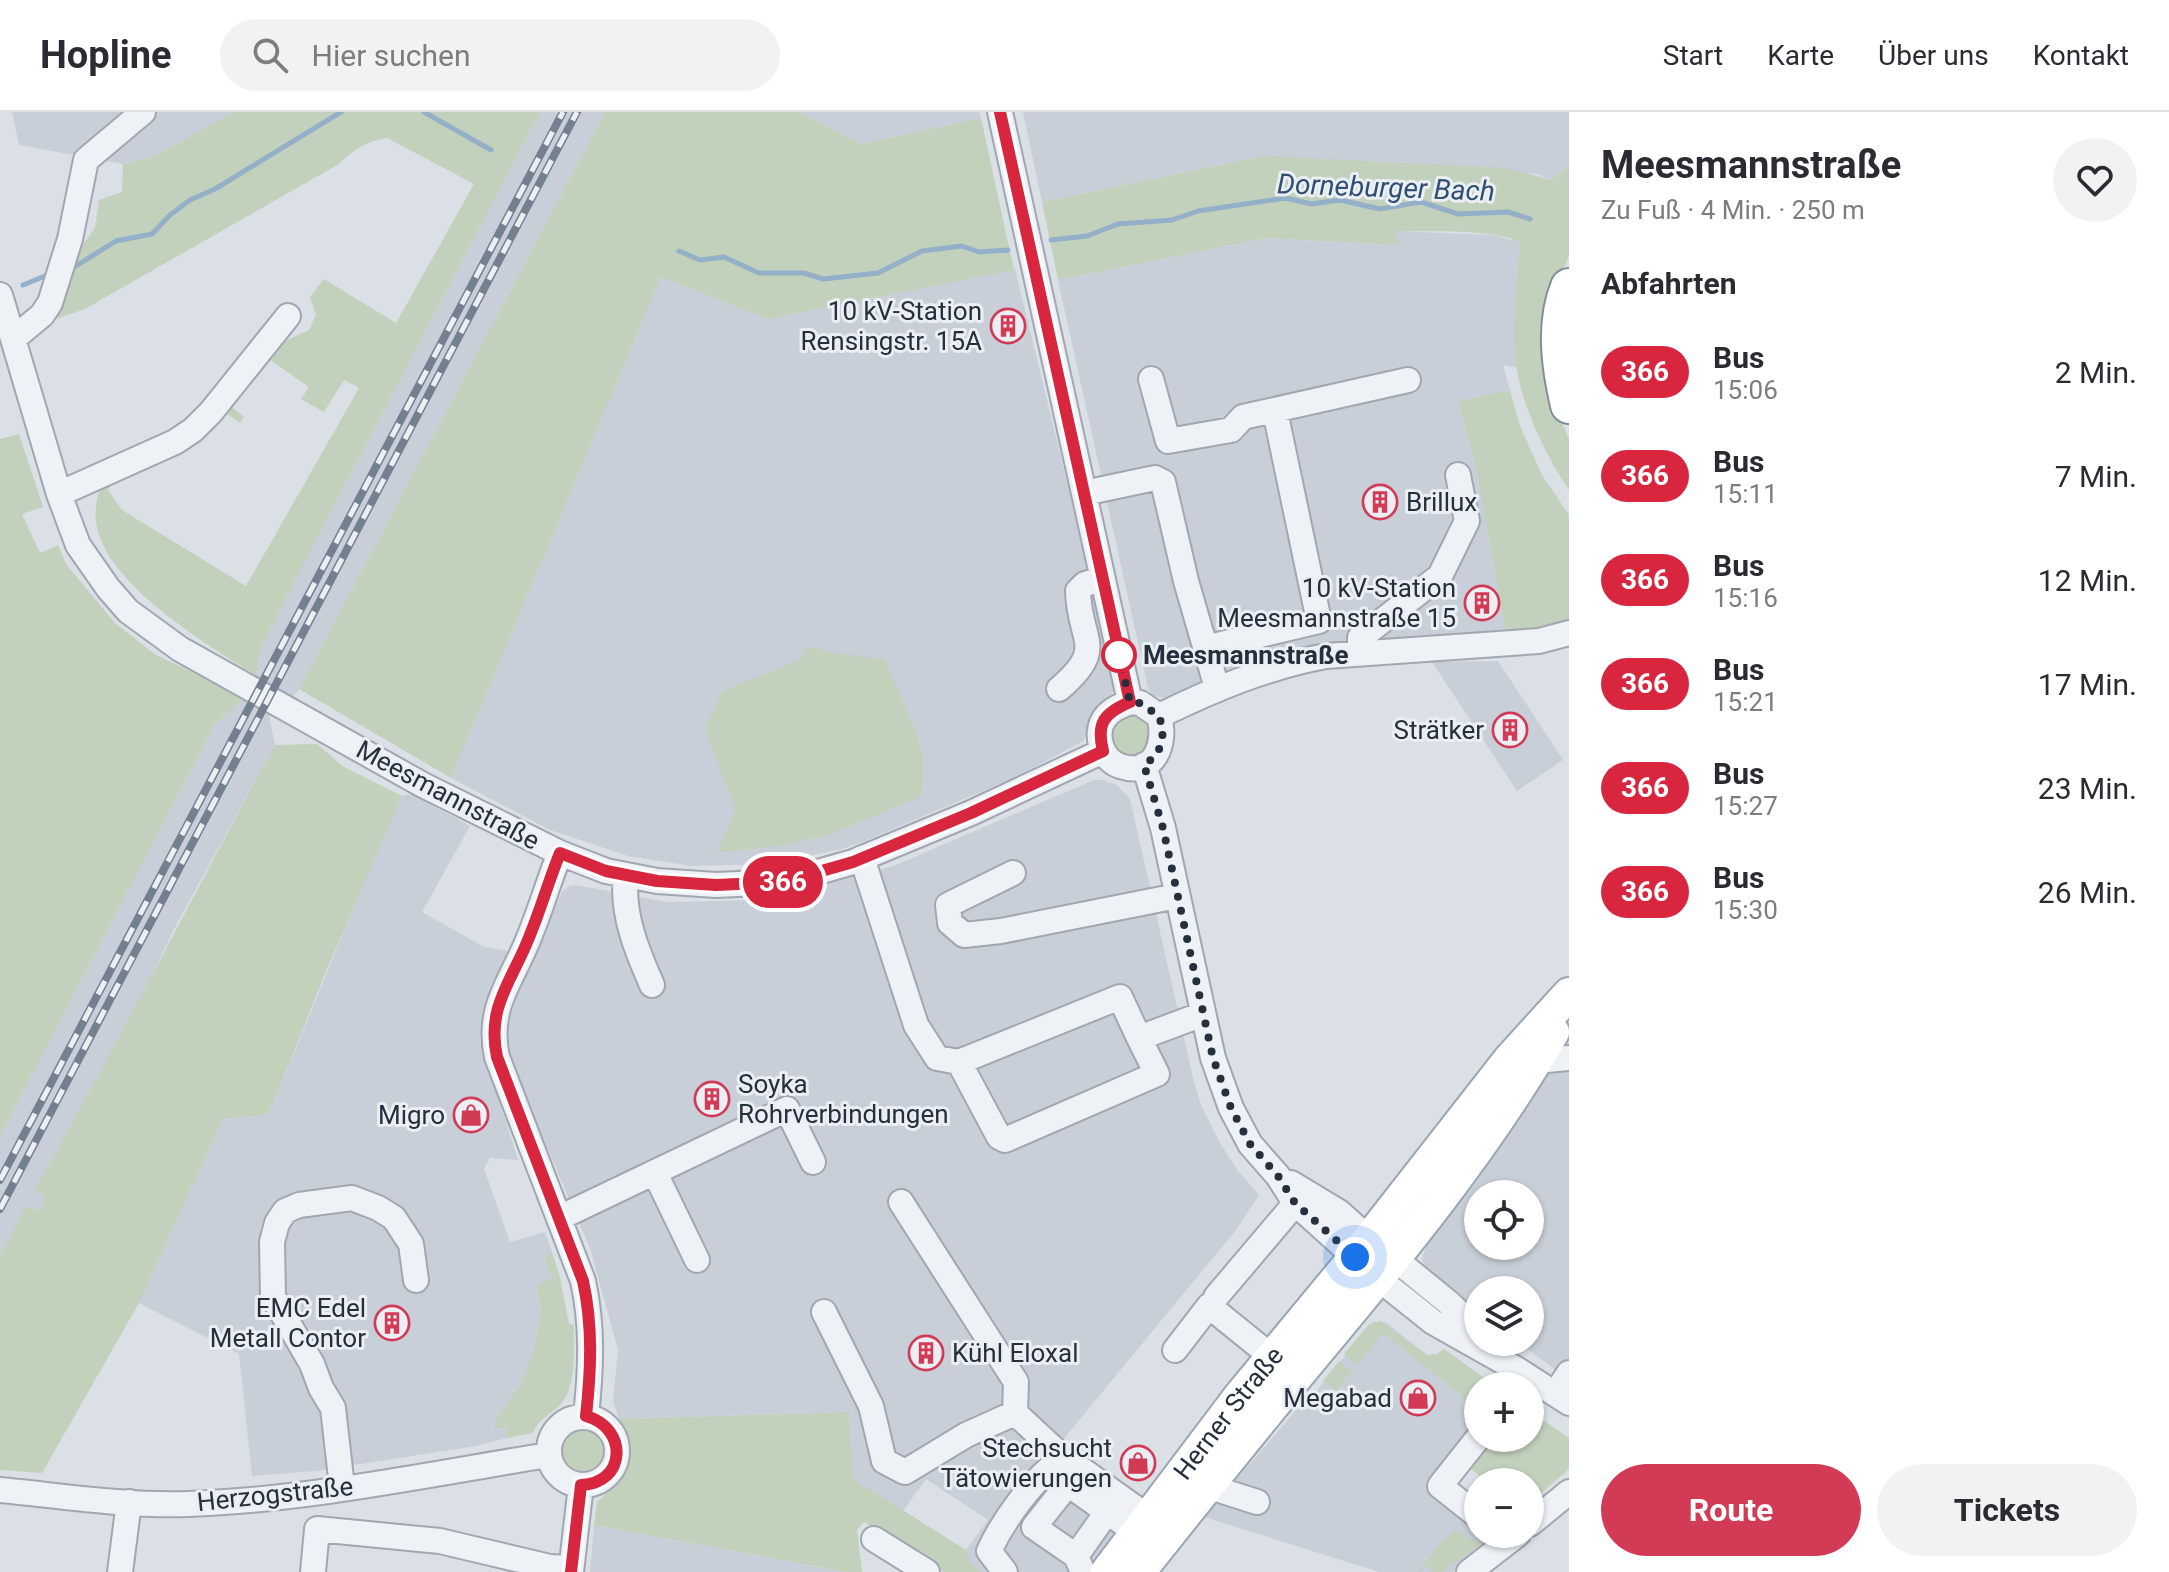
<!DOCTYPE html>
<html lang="de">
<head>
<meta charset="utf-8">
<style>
  body { margin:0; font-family:Roboto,sans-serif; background:#f2f2f3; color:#2b2b33; height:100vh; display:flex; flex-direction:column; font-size:30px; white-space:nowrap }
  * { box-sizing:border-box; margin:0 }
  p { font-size:26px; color:#7c7c81 }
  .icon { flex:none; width:44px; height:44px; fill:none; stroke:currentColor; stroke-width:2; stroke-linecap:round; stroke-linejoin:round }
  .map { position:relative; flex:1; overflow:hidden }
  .drawer { display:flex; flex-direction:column; background:#fff; width:600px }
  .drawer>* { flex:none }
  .badge { padding:0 16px; border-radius:26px; font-size:28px; line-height:52px }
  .controls { position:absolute; left:1464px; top:1068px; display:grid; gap:16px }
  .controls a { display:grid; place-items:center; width:80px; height:80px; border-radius:50%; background:#fff; box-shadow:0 2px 6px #0004; font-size:40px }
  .you { position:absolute; width:40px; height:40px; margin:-20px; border:6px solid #fff; border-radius:50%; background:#1a73e8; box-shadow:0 0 0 12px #1a73e833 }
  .map>.badge { position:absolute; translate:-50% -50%; box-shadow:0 0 0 4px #fff }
  h2 { padding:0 32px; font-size:30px; line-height:72px }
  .round { display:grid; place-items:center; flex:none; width:84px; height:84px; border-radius:42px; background:#f2f2f3 }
  .overview { display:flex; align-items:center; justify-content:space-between; height:136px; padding:0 32px }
  h1 { font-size:38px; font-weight:700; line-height:60px }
  .button { display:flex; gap:16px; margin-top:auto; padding:16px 32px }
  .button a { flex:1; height:92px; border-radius:48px; background:#d23a56; color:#fff; font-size:32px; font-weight:700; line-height:92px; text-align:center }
  .button a+a { background:#f2f2f3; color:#2b2b33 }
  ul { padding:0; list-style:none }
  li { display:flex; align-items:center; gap:24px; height:104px; padding:0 32px }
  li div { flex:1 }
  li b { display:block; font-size:30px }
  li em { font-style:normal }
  li .badge { min-width:88px; font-weight:700; text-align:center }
  header { display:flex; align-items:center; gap:48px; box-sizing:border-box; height:112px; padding:0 40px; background:#fff; border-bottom:2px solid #e1e1e2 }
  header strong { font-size:38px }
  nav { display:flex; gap:44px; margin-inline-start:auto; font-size:28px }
  .search { width:560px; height:72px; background:#f2f2f3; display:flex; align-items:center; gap:20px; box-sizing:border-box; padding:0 28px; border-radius:44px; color:#7c7c81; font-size:30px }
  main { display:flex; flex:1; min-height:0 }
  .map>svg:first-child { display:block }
  .built { fill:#c9cfd8; fill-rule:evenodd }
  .green { fill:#c2d1bc }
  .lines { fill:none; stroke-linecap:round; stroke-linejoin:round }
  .stream { stroke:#94afc8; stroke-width:5 }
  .minor-casing { stroke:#a1a7b0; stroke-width:28 }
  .major-casing { stroke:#9aa5b2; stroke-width:36 }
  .highway-casing { stroke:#828e9d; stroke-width:40 }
  .minor { stroke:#eef1f5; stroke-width:24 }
  .major { stroke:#fff; stroke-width:32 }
  .highway { stroke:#fff; stroke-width:36 }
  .rail-casing { stroke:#748090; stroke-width:8 }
  .rail { stroke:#ebeff4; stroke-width:5; stroke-dasharray:15; stroke-linecap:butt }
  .line-casing { stroke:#fff; stroke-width:18 }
  .line { stroke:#d7263d; stroke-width:12 }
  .walk { stroke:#252f3d; stroke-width:8; stroke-dasharray:0 14.4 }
  .stop-dot { fill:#fff; stroke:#d7263d; stroke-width:4 }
  .labels { text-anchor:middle; stroke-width:6; stroke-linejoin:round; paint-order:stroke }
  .poi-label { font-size:26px; fill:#252f3d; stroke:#ebeff4; text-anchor:end }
  .stop-label { font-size:26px; font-weight:bold; fill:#252f3d; stroke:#ebeff4; text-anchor:start }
  .street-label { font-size:26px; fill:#252f3d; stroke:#ebeff4 }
  .water-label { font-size:28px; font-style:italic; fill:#2e4f72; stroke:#ebeff4 }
</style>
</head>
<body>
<header>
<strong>Hopline</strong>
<div class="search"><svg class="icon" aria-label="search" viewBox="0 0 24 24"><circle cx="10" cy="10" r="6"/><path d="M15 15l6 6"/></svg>Hier suchen</div>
<nav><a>Start</a><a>Karte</a><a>Über uns</a><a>Kontakt</a></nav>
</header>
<main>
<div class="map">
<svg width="1569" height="1460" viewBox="0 0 1569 1460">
  <rect width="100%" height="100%" fill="#dbe0e6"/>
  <!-- built -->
  <path class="built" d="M 12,0 L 233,0 L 153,45 L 123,52 L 19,33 Z
    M 540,0 L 605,0 L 299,577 L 293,585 L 282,579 L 269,603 L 275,633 L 174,817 L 0,1180 L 0,1024 L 215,612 L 243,588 L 256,564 L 260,538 L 302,455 Z
    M 799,0 L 979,0 L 981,6 L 861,32 Z
    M 1023,0 L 1569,0 L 1569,54 L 1551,68 L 1537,62 L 1263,44 L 1042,90 Z
    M 1394,119 L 1493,123 L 1520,130 L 1515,207 L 1515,245 L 1518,256 L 1503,253 L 1510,278 L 1458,289 L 1475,351 L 1506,520 L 1428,524 L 1314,538 L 1264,547 L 1165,586 L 1153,584 L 1148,576 L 1058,168 L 1266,126 L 1397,133 Z
    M 1015,157 L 1107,534 L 1114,575 L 1111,588 L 1083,629 L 1018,664 L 865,729 L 842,737 L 769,752 L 691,754 L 628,744 L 550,718 L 451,666 L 661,165 L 768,207 Z
    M 1498,549 L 1563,648 L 1517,679 L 1432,550 Z
    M 1094,668 L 1103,668 L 1117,673 L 1130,687 L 1194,970 L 1201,993 L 1220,1031 L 1238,1059 L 1259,1083 L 1236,1118 L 1052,1341 L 1139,1397 L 1089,1460 L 982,1460 L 970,1450 L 966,1438 L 988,1408 L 926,1367 L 903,1399 L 866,1375 L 864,1378 L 852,1365 L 849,1300 L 619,1307 L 613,1289 L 618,1238 L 590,1136 L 510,949 L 504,912 L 525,855 L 562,780 L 569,774 L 576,773 L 667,790 L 766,788 L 893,754 Z
    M 412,682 L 470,714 L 422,800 L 484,835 L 515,840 L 507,851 L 482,912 L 480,928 L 518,1048 L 490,1046 L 484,1057 L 510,1130 L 545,1120 L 552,1140 L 544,1144 L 552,1167 L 537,1174 L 541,1198 L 533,1241 L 519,1274 L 496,1307 L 506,1315 L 507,1326 L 476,1334 L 316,1359 L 252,1364 L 239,1242 L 139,1191 L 223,1007 L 269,1002 L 367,763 L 402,684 Z
    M 1569,954 L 1569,1268 L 1518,1230 L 1530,1230 L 1530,1178 L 1478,1178 L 1478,1200 L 1431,1165 L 1422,1148 L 1427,1130 L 1482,1056 L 1542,966 L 1554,958 ZM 1478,1082 L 1530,1082 L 1530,1134 L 1478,1134 Z
    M 1373,1210 L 1385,1210 L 1427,1243 L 1437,1242 L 1444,1237 L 1495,1274 L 1478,1274 L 1478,1326 L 1490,1326 L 1456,1371 L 1478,1387 L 1478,1422 L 1504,1422 L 1452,1460 L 1379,1460 L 1204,1405 L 1298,1296 L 1304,1294 Z
    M 594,1413 L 847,1460 L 590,1460 Z"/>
  <!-- green -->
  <path class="green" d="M 233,0 L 540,0 L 302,455 L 260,538 L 256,564 C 207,532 87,463 96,395 C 98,380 100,371 114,365 L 108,378 L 122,398 L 246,474 L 359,276 L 344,268 L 324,300 L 301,287 L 309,275 L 269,247 L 232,295 L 244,305 L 240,311 L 223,299 L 270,236 L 309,218 L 316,203 L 310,185 L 324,167 L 396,211 L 474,72 L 387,26 C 369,28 351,39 339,52 L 85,197 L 56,207 L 64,189 L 81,135 L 95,116 L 99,88 L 122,80 L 123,52 L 153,45 Z
    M 605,0 L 799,0 L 861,32 L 981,6 L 1014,158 L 768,207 L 661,165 L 451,666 L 299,577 Z
    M 1263,44 L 1506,56 L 1551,68 L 1569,54 L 1569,144 L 1559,167 L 1557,300 L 1569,327 L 1569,378 C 1545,343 1517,285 1515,241 C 1513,204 1517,167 1520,130 C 1490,116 1430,120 1395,119 L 1398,133 L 1266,126 L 1058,168 L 1042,90 Z
    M 1510,278 L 1520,314 L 1542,363 L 1569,403 L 1569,513 L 1504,525 L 1506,520 L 1475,351 L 1458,289 Z
    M 19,322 L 43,395 L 22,402 L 40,441 L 58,433 L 66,452 L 115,511 L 156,543 L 203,565 L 243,588 L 215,612 L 0,1024 L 0,327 Z
    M 809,534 L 833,541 L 885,547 L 916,620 L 923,646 L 922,684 L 829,723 L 775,735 L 717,740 L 735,698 L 705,616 L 722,579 L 800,548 Z
    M1112 624a20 20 0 1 1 40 0a20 20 0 1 1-40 0Z
    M 317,632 L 344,655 L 402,684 L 325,862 L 269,1002 L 223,1007 L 139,1191 L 42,1361 L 0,1358 L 0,1143 L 25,1095 L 39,1098 L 45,1085 L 35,1078 C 118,931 194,781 275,633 Z
    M 552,1140 L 560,1165 L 569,1212 L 574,1213 C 573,1237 578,1276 559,1294 C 548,1304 538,1308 533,1321 L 507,1326 L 506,1315 L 495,1316 L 496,1307 L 519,1274 L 533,1241 L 541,1198 L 537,1173 L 552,1167 L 544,1144 Z
    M 1381,1209 L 1427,1243 L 1437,1242 L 1444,1237 L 1495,1274 L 1478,1274 L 1478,1297 L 1383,1221 L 1357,1253 L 1344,1242 L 1369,1212 Z
    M 1339,1249 L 1352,1259 L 1336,1279 L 1323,1269 Z
    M 1530,1299 L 1569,1326 L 1569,1357 L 1530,1391 L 1530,1370 L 1488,1370 L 1468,1355 L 1490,1326 L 1530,1326 Z
    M 849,1300 L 853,1365 L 864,1377 L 866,1375 L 966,1438 L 970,1450 L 982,1460 L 944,1460 L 864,1410 L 857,1418 L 862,1460 L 847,1460 L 594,1413 L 597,1390 L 622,1367 L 630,1349 L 629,1324 L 619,1307 Z
    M561 1339a21 21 0 1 1 42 0a21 21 0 1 1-42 0Z
    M 1456,1417 L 1475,1431 L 1481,1423 L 1485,1429 L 1442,1460 L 1433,1460 L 1428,1454 L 1417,1460 L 1446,1425 L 1448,1426 Z"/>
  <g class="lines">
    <!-- stream -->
    <path class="stream" d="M 424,0 L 491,38
      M 1051,128 L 1087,124 L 1118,112 L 1172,108 L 1198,99 L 1286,86 L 1311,92 L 1340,88 L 1380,97 L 1421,90 L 1458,102 L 1508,100 L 1530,107
      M 679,139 L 700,148 L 724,145 L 759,161 L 804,161 L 823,167 L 878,161 L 922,139 L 962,134 L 979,140 L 1008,138
      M 68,157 L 76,154 L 116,129 L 152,122 L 170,103 L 190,88 L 215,77 L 341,0
      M 23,173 L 50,162"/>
    <!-- minor casing -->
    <g class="minor-casing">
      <path id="minor" d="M 1000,0 L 1130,590
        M 0,183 L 59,382 L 78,433 L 108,476 L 128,499 L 180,537 L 423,673 L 560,741 L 606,759 L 657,769 L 716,773 L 783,770 L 853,750 L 971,701 L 1103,639
        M 13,227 L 42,203 L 50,191 L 70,127 L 86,48 L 143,0
        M 1151,267 L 1168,329 L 1231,318 L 1243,305 L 1408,268
        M 1084,381 L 1155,366 L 1163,370 L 1186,469 L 1217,576
        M 59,382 L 175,330 L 193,318 L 211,300 L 288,204
        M 1205,536 L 1319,509 L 1275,299
        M 1360,541 L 1360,526 L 1440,464 L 1467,409 L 1458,363
        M 1059,577 C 1108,535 1079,530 1078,479 L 1085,472 L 1102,467
        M 1130,590 L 1140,591 L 1159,604 C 1167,630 1155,666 1120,654 C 1102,648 1094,623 1104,607 C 1110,598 1120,594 1130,590 Z
        M 1159,604 C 1214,577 1267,555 1326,544 L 1539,529 L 1569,521
        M 1144,653 L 1163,716 L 1213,946 L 1231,996 L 1250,1032 L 1278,1064 L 1295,1091 L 1355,1145
        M 560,741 C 549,768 541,796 530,823 C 513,868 486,894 497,945 L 583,1169 C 593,1214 591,1258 586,1304
        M 862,746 L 916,913 L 937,946 L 959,950
        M 1013,761 L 948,793 L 950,811 L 964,823 L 1001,819 L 1177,784
        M 626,763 C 621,801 637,839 652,873
        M 1139,926 L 1157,962 L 1005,1028 L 999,1025 L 959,950 L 1120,885 L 1139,926 L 1203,902
        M 1537,949 L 1569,946
        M 655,1061 L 697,1148
        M 1291,1071 L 1339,1100 L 1369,1127
        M 901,1090 L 1016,1270 L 1015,1301
        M 559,1106 L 787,997 L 813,1050
        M 1395,1147 L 1449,1191 L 1478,1219
        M 1379,1167 L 1433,1210 L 1518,1258 L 1569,1291
        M 1216,1185 L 1305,1080
        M 824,1200 L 871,1294 L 884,1349 L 905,1360 L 966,1323 L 1015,1301 L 1055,1338 L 1059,1349
        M 1175,1238 L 1209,1194 L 1272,1245
        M 1555,1282 L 1569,1261
        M549 1339a34 34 0 1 1 68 0a34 34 0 1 1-68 0Z
        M 1207,1374 L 1257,1390
        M 342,1375 L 333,1296 L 321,1276 L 312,1252 L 273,1185 L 272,1130 L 277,1111 L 285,1099 L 299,1093 L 352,1086 L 378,1096 L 394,1106 L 411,1132 L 416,1168
        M 0,1378 C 62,1384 125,1394 188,1392 C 307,1388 430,1362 548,1343
        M 1478,1404 L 1440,1374 L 1478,1326
        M 1530,1412 L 1569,1380
        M 874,1427 L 927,1460
        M 1076,1444 L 1107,1400
        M 120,1460 L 129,1390
        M 313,1460 L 317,1417 L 440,1429 L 550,1455 L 571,1456
        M 571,1460 L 581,1373
        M 1005,1460 L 989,1439 C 1003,1409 1032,1368 1059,1349 L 1078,1355 L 1162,1415
        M 1083,1460 L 1076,1444 L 1034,1415 L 1068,1372 L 1123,1411 L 1150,1406
        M 1469,1460 L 1518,1422"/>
    </g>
    <!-- major casing -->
    <g class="major-casing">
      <g id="major">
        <path id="s1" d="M 1107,1460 L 1240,1284 L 1355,1145 L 1509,948 L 1569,882"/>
        <path d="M 1139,1460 C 1196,1388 1253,1317 1311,1247 C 1398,1143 1485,1038 1553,920"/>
      </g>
    </g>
    <!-- highway casing -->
    <g class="highway-casing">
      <path id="highway" d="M 1569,175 C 1554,212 1560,255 1569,293"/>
    </g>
    <!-- minor -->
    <use href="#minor" class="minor"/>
    <!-- major -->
    <use href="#major" class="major"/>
    <!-- highway -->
    <use href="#highway" class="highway"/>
    <!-- rail casing -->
    <g class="rail-casing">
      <path id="rail" d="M 0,1068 L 563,0
        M 0,1097 L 577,0"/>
    </g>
    <!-- rail -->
    <use href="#rail" class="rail"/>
  </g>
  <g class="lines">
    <!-- line casing -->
    <g class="line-casing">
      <path id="line" d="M 571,1460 L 581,1373 C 626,1372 629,1316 586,1304 C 591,1258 593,1214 583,1169 L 497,945 C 486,894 513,868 530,823 C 541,796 549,768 560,741 L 606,759 L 657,769 L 716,773 L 783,770 L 853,750 L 971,701 L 1103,639 C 1096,611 1104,601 1130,590 L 1000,0"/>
    </g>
    <!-- line -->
    <use href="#line" class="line"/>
    <!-- walk -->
    <path class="walk" d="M 1119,543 L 1130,590 L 1140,591 L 1159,604 C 1166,625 1163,640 1144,653 L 1163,716 L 1213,946 L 1231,996 L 1250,1032 L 1278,1064 L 1295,1091 L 1355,1145"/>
  </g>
  <!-- icons -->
  <defs>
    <g id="building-ring" transform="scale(1.8)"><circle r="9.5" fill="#ebeff4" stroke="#d23a56" stroke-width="1.5"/><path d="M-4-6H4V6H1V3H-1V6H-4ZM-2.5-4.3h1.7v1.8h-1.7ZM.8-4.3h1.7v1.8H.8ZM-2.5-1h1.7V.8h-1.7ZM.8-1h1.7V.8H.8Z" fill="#d23a56"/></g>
    <g id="shop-ring" transform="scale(1.8)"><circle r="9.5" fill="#ebeff4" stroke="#d23a56" stroke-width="1.5"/><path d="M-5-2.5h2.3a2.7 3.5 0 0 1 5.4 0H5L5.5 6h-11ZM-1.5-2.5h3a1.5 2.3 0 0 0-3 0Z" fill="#d23a56"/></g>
  </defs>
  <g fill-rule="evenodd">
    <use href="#building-ring" x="1008" y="214"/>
    <use href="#building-ring" x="1380" y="390"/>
    <use href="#building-ring" x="1482" y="491"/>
    <use href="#building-ring" x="1510" y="618"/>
    <use href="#building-ring" x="712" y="987"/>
    <use href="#shop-ring" x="471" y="1003"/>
    <use href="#building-ring" x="392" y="1211"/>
    <use href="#building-ring" x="926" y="1241"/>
    <use href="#shop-ring" x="1418" y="1286"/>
    <use href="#shop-ring" x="1138" y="1351"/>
  </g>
  <!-- markers -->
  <circle class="stop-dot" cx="1119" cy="543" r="16"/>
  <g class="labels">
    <!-- poi labels -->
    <g class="poi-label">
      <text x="982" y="208">10 kV-Station<tspan x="982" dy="30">Rensingstr. 15A</tspan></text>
      <text x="1406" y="399" text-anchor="start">Brillux</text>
      <text x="1456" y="485">10 kV-Station<tspan x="1456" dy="30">Meesmannstraße 15</tspan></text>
      <text x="1484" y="627">Strätker</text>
      <text x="738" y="981" text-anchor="start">Soyka<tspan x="738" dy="30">Rohrverbindungen</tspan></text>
      <text x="445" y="1012">Migro</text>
      <text x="366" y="1205">EMC Edel<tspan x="366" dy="30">Metall Contor</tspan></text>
      <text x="952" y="1250" text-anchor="start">Kühl Eloxal</text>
      <text x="1392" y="1295">Megabad</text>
      <text x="1112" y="1345">Stechsucht<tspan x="1112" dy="30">Tätowierungen</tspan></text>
    </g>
    <!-- stop labels -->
    <g class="stop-label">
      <text x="1143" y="552">Meesmannstraße</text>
    </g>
    <!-- street labels -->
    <g class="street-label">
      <text transform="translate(448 683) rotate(28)" y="9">Meesmannstraße</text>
      <text dy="9" stroke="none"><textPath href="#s1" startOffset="200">Herner Straße</textPath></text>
      <text transform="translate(275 1382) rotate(-6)" y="9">Herzogstraße</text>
    </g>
    <!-- water labels -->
    <g class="water-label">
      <text transform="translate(1386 75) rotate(2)" y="10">Dorneburger Bach</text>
    </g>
  </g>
</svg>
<div class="controls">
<a><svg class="icon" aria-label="locate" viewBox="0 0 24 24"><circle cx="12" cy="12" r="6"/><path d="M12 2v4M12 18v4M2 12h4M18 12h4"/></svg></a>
<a><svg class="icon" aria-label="layers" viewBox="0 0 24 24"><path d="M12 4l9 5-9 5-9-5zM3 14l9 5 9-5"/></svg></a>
<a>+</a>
<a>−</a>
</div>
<div class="you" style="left:1355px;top:1145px"></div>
<b class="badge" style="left:783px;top:770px;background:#d7263d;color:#fff">366</b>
</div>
<section class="drawer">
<div class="overview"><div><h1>Meesmannstraße</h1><p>Zu Fuß · 4 Min. · 250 m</p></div><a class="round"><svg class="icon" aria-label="heart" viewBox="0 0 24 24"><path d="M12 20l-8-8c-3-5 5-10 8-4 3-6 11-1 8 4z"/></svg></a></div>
<h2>Abfahrten</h2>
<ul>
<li><span class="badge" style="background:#d7263d;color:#fff">366</span><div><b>Bus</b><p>15:06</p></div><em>2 Min.</em></li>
<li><span class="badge" style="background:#d7263d;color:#fff">366</span><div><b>Bus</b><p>15:11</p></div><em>7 Min.</em></li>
<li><span class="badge" style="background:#d7263d;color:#fff">366</span><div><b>Bus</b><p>15:16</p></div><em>12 Min.</em></li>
<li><span class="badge" style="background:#d7263d;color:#fff">366</span><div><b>Bus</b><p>15:21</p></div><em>17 Min.</em></li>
<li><span class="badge" style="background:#d7263d;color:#fff">366</span><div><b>Bus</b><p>15:27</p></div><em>23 Min.</em></li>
<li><span class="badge" style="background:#d7263d;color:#fff">366</span><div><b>Bus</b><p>15:30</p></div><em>26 Min.</em></li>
</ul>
<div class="button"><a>Route</a><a>Tickets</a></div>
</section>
</main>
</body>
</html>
